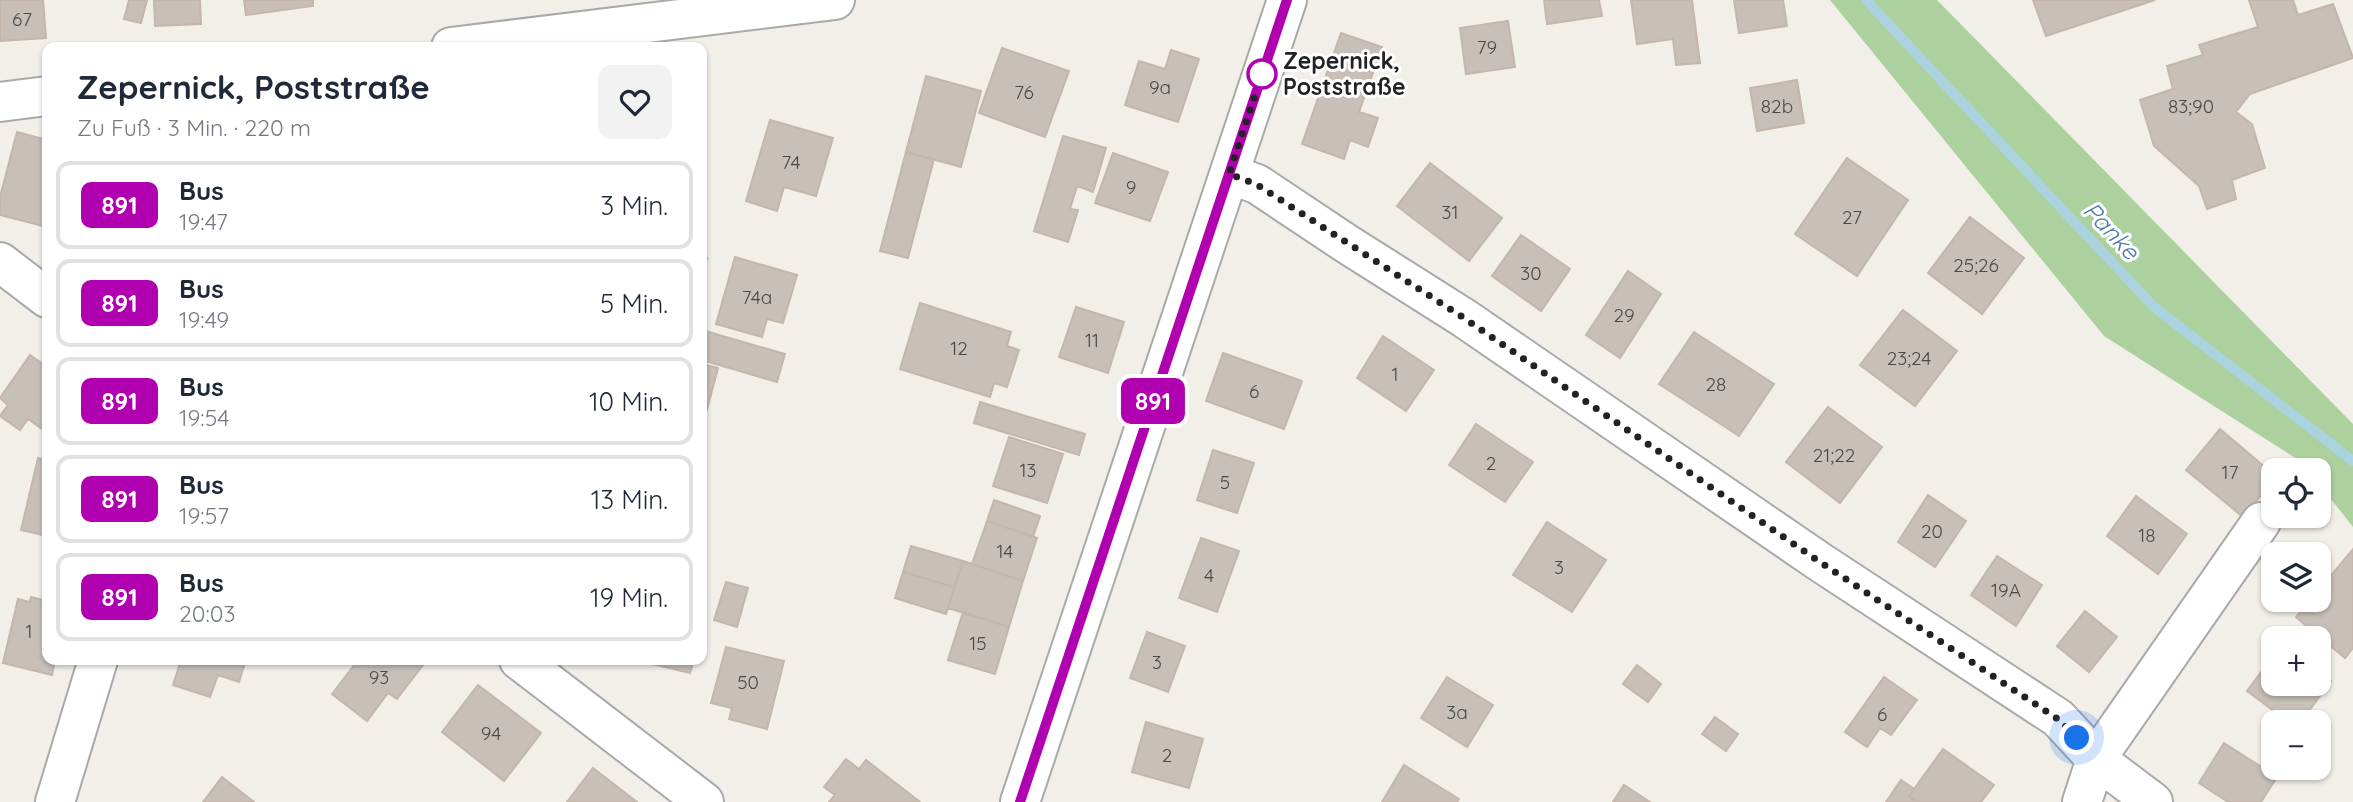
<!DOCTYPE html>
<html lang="de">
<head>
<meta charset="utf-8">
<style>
  body { margin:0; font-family:Quicksand,sans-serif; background:#f2f2f3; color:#1f2937; height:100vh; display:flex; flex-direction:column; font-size:26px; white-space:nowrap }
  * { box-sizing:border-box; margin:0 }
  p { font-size:23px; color:#747a83 }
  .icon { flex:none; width:38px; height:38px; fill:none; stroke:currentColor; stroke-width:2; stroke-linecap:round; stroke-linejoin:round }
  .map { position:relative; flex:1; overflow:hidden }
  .drawer { position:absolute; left:42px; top:42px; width:665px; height:623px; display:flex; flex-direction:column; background:#fff; border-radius:14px; box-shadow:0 2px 5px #0004 }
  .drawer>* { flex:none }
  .badge { padding:0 14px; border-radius:10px; font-size:24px; line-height:46px }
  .buttons { position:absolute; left:2261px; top:458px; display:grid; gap:14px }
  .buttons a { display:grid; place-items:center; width:70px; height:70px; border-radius:14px; background:#fff; box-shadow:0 2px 5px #0004; font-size:35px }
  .you { position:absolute; width:35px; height:35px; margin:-18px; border:5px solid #fff; border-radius:50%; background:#1a73e8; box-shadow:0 0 0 10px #1a73e833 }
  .map>.badge { position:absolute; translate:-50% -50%; box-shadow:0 0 0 4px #fff }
  .round { display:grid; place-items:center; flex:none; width:74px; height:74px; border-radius:14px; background:#f2f2f3 }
  .headline { display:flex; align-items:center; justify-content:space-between; height:119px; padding:0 35px }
  h1 { font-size:33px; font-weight:800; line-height:52px }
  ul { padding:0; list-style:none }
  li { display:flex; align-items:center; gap:21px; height:88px; margin:0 14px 10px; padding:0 21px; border:4px solid #e0e1e3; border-radius:14px }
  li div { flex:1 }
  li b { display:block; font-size:26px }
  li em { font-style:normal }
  li .badge { min-width:77px; font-weight:700; text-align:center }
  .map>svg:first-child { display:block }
  .forest { fill:#add19e }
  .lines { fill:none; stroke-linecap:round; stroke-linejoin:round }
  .stream { stroke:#aad3df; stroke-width:10 }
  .building { fill:#c7bfb8; stroke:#c4b6ab; stroke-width:2 }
  .minor-casing { stroke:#a9a9a9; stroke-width:42 }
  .minor { stroke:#fff; stroke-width:38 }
  .line-casing { stroke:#fff; stroke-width:16 }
  .line { stroke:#b000b0; stroke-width:10 }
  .walk { stroke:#222; stroke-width:7; stroke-dasharray:0 12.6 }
  .stop-dot { fill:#fff; stroke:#b000b0; stroke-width:3.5 }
  .labels { text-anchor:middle; stroke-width:6; stroke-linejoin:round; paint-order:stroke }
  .number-label { font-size:19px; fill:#4b4948 }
  .stop-label { font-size:23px; font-weight:bold; fill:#222; stroke:#fff; text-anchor:start }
  .water-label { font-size:24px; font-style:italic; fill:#4a7aab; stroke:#fff }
</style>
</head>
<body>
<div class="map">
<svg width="2353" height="802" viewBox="0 0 2353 802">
  <rect width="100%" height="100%" fill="#f2efe9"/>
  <!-- forest -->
  <path class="forest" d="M 1830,0 L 1937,0 L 2353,424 L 2353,527 L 2319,484 L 2319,471 L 2308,471 L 2300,461 L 2104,336 Z"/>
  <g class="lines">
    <!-- stream -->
    <path class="stream" d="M 1866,0 L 2154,307 L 2353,461"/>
  </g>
  <!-- building -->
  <path class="building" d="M 0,0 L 43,0 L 46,38 L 0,41 Z
    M 129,0 L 147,0 L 141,23 L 124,19 Z
    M 154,0 L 200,0 L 201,24 L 155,26 Z
    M 244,0 L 313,0 L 313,6 L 246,15 Z
    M 1544,0 L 1599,0 L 1602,16 L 1547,24 Z
    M 1631,0 L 1692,0 L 1700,63 L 1676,65 L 1673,39 L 1637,44 Z
    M 1734,0 L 1783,0 L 1787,26 L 1739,33 Z
    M 2033,0 L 2155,0 L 2046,36 Z
    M 2249,0 L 2293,0 L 2298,15 L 2333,4 L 2353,58 L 2250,94 L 2236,112 L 2252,124 L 2265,168 L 2232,180 L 2236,199 L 2207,209 L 2199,186 L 2154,146 L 2140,100 L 2173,89 L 2167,66 L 2203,55 L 2199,45 L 2258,27 Z
    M 1508,21 L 1515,67 L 1466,74 L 1460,28 Z
    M 1341,33 L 1382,47 L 1359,112 L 1378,118 L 1368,147 L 1350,140 L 1344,159 L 1302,144 Z
    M 1002,48 L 1069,71 L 1045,137 L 979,113 Z
    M 1171,50 L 1199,59 L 1178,122 L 1125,105 L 1139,61 L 1165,69 Z
    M 926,76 L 981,91 L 961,167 L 906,152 Z
    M 1797,80 L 1804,123 L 1757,131 L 1750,88 Z
    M 770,120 L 833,138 L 816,196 L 784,187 L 777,211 L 746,201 Z
    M 17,132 L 47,140 L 47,227 L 0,215 L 0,197 Z
    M 1063,136 L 1106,148 L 1093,192 L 1077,186 L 1070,209 L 1078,210 L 1068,242 L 1034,231 Z
    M 906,152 L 934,159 L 908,258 L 880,251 Z
    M 1113,153 L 1168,172 L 1150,221 L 1095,203 Z
    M 1847,158 L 1908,200 L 1857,276 L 1795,234 Z
    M 1430,163 L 1502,218 L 1469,261 L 1397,206 Z
    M 1970,217 L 2024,258 L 1982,314 L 1928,273 Z
    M 1521,235 L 1570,269 L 1541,311 L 1492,276 Z
    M 702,257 L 707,258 L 702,278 Z
    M 735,257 L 797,275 L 783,323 L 767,319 L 762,337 L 716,324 Z
    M 1628,271 L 1661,294 L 1620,358 L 1586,335 Z
    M 920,303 L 1011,332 L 1007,346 L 1019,350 L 1007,387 L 994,383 L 990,397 L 900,369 Z
    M 1076,307 L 1124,322 L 1108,373 L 1059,357 Z
    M 1903,310 L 1957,351 L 1915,406 L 1860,365 Z
    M 702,330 L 785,354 L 777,382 L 702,360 Z
    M 1694,332 L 1774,384 L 1739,436 L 1659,384 Z
    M 1383,336 L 1434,370 L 1406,411 L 1357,378 Z
    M 1223,353 L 1302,381 L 1284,429 L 1206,401 Z
    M 30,355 L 47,367 L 47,428 L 45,431 L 28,419 L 20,430 L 0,416 L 8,405 L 0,398 Z
    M 702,364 L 718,368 L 704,421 L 702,421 Z
    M 980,402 L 1085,434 L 1079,455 L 974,423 Z
    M 1828,407 L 1882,447 L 1840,503 L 1786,462 Z
    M 1476,424 L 1533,462 L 1505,502 L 1449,465 Z
    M 2220,429 L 2273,474 L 2273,481 L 2243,517 L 2186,470 Z
    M 1009,437 L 1063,454 L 1047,503 L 993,486 Z
    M 1213,450 L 1254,463 L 1237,513 L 1197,500 Z
    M 38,458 L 47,460 L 47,536 L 21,530 Z
    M 1928,495 L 1966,521 L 1935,567 L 1898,542 Z
    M 2136,496 L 2187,534 L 2158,574 L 2107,536 Z
    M 994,500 L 1040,516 L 1033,537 L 987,521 Z
    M 987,521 L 1037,538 L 1023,581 L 972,564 Z
    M 1547,522 L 1606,560 L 1572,612 L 1513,575 Z
    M 1201,538 L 1239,551 L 1217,612 L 1179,598 Z
    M 911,546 L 963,561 L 954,587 L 903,572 Z
    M 2353,549 L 2353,648 L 2345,658 L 2296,617 L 2310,600 L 2319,600 L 2319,590 Z
    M 1997,556 L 2042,585 L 2016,626 L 1971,595 Z
    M 963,561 L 1023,581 L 1009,627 L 948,608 Z
    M 903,572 L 954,587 L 946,614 L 895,598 Z
    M 726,582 L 748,588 L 737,627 L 714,620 Z
    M 31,597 L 47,601 L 47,660 L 55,660 L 52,675 L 3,663 L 18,599 L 30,602 Z
    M 2085,611 L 2117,637 L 2089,672 L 2057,646 Z
    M 963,612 L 1009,627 L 995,674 L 948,660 Z
    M 1147,632 L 1185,646 L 1168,692 L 1130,678 Z
    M 726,647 L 784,661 L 767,729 L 729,719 L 732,708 L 711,703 Z
    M 2273,656 L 2273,684 L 2319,684 L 2319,672 L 2331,681 L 2300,723 L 2290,723 L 2247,691 Z
    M 181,660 L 246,660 L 239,682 L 218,675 L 210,697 L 173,685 Z
    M 358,660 L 424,660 L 426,661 L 397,699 L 388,693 L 367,721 L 332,694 Z
    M 636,660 L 694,660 L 690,673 Z
    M 1637,665 L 1661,684 L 1648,702 L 1623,684 Z
    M 1447,677 L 1493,705 L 1467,747 L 1421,718 Z
    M 1884,677 L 1917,700 L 1891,735 L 1880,728 L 1867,747 L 1845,732 Z
    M 478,685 L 541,733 L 504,781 L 442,732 Z
    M 1715,717 L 1738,734 L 1726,751 L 1702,734 Z
    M 1146,722 L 1203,739 L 1189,788 L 1132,772 Z
    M 2224,743 L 2277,777 L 2261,802 L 2228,802 L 2199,783 Z
    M 1943,749 L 1994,785 L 1981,802 L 1917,802 L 1909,796 Z
    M 846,759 L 859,769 L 866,760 L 920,802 L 829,802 L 835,795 L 824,787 Z
    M 1404,765 L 1459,799 L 1457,802 L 1382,802 Z
    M 593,768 L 637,802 L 567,802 Z
    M 222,777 L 254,802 L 203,802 Z
    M 1901,780 L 1914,789 L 1909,796 L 1917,802 L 1886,802 Z
    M 1624,785 L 1650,802 L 1613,802 Z"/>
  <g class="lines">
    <!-- minor casing -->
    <g class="minor-casing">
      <path id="minor" d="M 451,47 L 835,0
        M 0,102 L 47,96
        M 1229,174 L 1257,184 L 1347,244 L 1464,318 L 1820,562 L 2058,718 L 2096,759 L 2153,802
        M 0,262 L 47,298
        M 519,660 L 704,802
        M 55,802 L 98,660
        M 1020,802 L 1287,0
        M 2082,802 L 2096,759 L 2261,522"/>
    </g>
    <!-- minor -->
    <use href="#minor" class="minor"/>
  </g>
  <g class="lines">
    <!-- line casing -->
    <g class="line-casing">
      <path id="line" d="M 1020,802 L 1287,0"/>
    </g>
    <!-- line -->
    <use href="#line" class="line"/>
    <!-- walk -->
    <path class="walk" d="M 1262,74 L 1229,174 L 1256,184 L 1464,318 L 1820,562 L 2058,719 L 2077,738"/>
  </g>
  <!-- markers -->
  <circle class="stop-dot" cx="1262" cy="74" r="14"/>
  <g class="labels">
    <!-- number labels -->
    <g class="number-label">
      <text x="22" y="26">67</text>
      <text x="1487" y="54">79</text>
      <text x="1160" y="94">9a</text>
      <text x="1024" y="99">76</text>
      <text x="1777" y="113">82b</text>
      <text x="2191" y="113">83;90</text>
      <text x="791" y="169">74</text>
      <text x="1131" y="194">9</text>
      <text x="1450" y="219">31</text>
      <text x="1852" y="224">27</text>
      <text x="1976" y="272">25;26</text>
      <text x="1531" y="280">30</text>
      <text x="757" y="304">74a</text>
      <text x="1624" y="322">29</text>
      <text x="1092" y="347">11</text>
      <text x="959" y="355">12</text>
      <text x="1909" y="365">23;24</text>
      <text x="1395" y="381">1</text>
      <text x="1716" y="391">28</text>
      <text x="1254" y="398">6</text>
      <text x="1834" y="462">21;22</text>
      <text x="1491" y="470">2</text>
      <text x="1028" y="477">13</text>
      <text x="2230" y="479">17</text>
      <text x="1225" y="489">5</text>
      <text x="1932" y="538">20</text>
      <text x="2147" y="542">18</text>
      <text x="1005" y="558">14</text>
      <text x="1559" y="574">3</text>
      <text x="1209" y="582">4</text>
      <text x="2006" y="597">19A</text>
      <text x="29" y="638">1</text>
      <text x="978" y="650">15</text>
      <text x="1157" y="669">3</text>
      <text x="379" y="684">93</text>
      <text x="748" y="689">50</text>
      <text x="1457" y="719">3a</text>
      <text x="1882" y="721">6</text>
      <text x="491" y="740">94</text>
      <text x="1167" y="762">2</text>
    </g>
    <!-- stop labels -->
    <g class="stop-label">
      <text x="1283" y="69">Zepernick,<tspan x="1283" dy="26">Poststraße</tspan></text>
    </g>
    <!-- water labels -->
    <g class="water-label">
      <text transform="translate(2111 231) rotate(47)" y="8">Panke</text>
    </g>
  </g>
</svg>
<div class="buttons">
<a><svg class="icon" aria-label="locate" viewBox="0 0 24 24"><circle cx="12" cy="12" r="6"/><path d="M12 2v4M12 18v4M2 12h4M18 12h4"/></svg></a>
<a><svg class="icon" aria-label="layers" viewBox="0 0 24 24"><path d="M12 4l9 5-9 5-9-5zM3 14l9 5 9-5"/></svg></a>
<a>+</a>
<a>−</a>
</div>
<div class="you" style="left:2077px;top:738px"></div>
<b class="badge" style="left:1153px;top:401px;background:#b000b0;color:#fff">891</b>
<section class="drawer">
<div class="headline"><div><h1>Zepernick, Poststraße</h1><p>Zu Fuß · 3 Min. · 220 m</p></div><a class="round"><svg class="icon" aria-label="heart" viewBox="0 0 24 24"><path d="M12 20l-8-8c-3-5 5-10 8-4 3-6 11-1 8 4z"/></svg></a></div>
<ul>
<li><span class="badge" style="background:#b000b0;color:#fff">891</span><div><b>Bus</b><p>19:47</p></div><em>3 Min.</em></li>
<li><span class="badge" style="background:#b000b0;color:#fff">891</span><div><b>Bus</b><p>19:49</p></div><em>5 Min.</em></li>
<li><span class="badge" style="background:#b000b0;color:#fff">891</span><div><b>Bus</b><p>19:54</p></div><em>10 Min.</em></li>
<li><span class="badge" style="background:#b000b0;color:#fff">891</span><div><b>Bus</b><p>19:57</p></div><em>13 Min.</em></li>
<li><span class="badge" style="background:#b000b0;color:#fff">891</span><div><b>Bus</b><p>20:03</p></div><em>19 Min.</em></li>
</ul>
</section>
</div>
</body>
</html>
